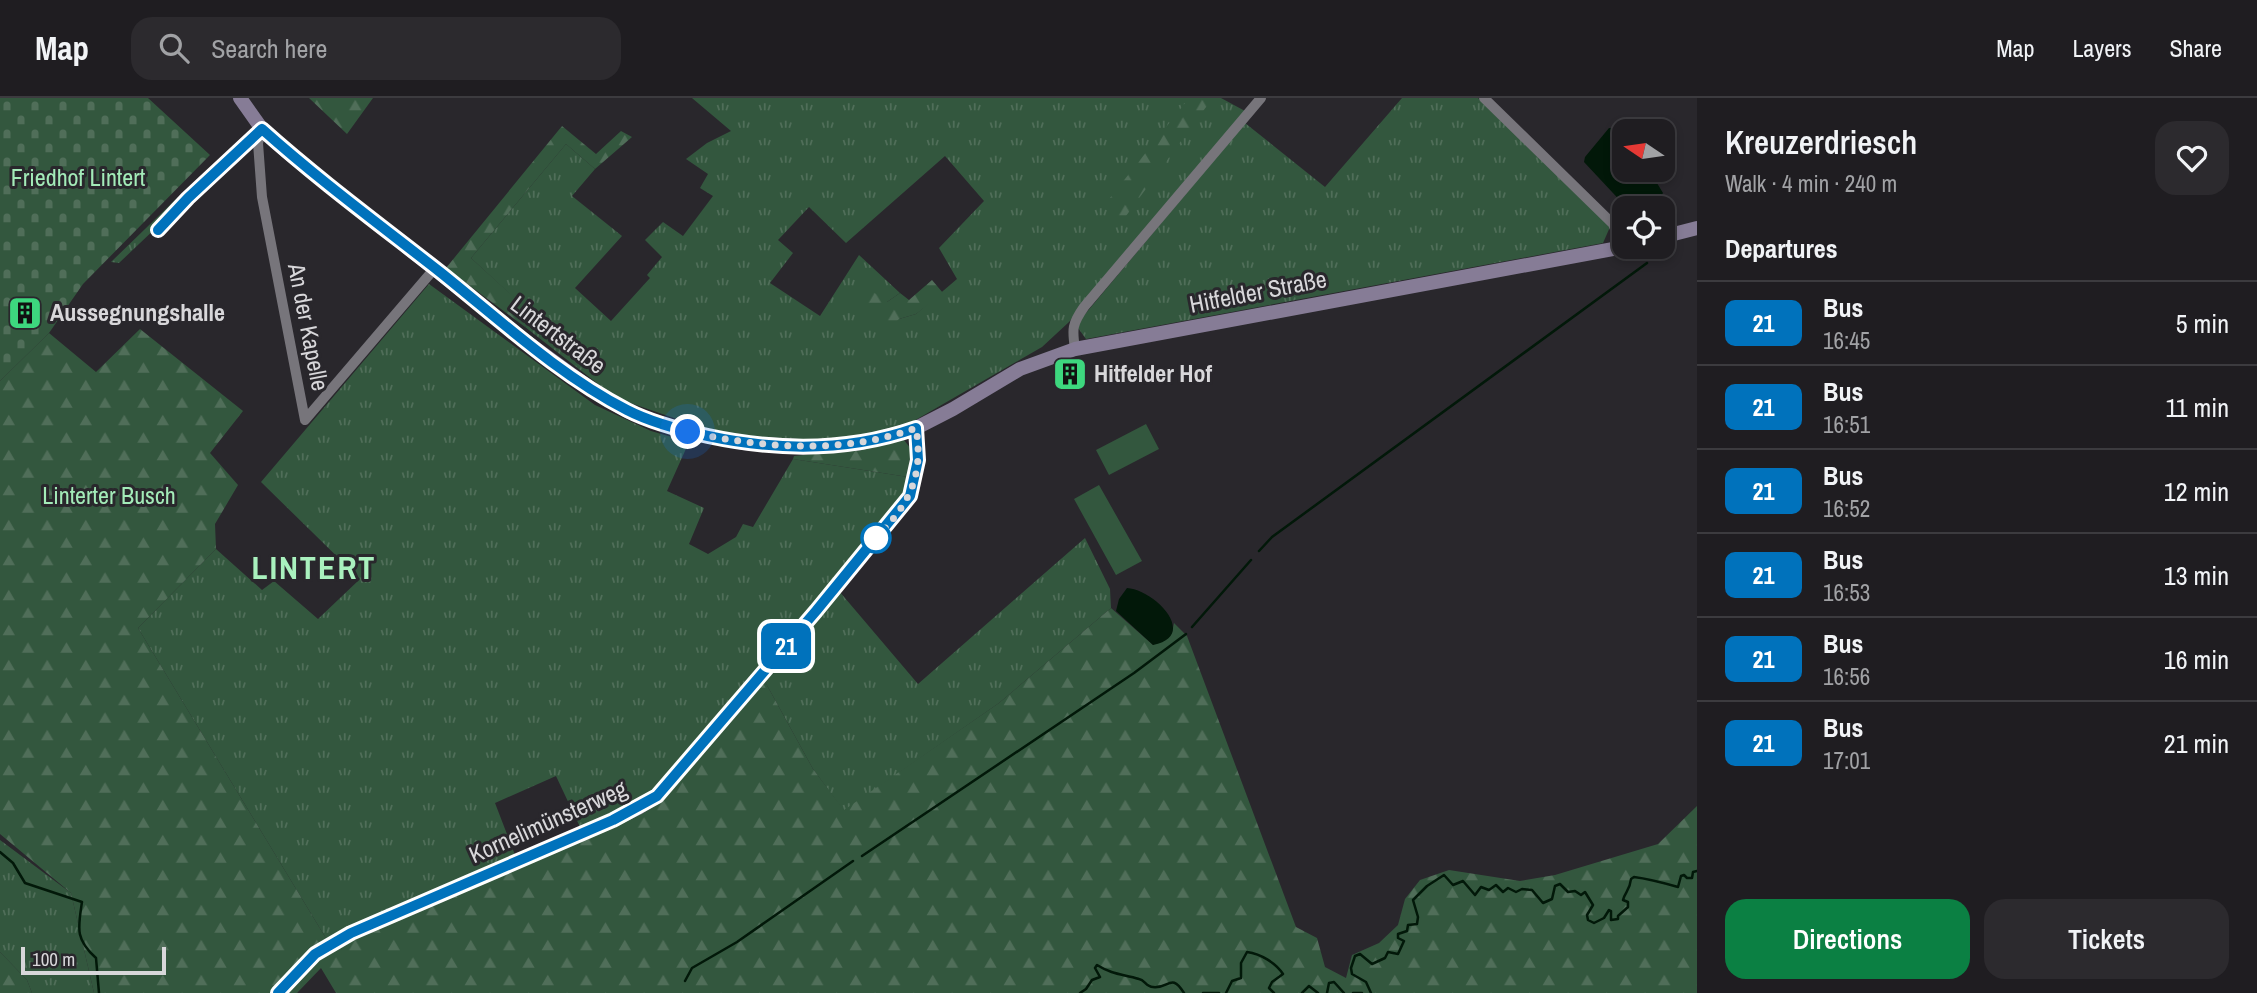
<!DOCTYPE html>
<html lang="en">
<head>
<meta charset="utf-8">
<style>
  body { margin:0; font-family:"Archivo Narrow",sans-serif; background:#2c2a2e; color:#f1f3f6; height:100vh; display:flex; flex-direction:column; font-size:26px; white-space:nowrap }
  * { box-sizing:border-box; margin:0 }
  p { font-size:23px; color:#a1a2a5 }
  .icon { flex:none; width:38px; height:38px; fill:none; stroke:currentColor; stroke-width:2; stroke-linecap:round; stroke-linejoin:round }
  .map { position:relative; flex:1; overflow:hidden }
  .details { display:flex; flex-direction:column; background:#1f1d21; width:560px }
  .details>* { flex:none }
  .badge { padding:0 14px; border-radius:10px; font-size:24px; line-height:46px }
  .needle { width:46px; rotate:283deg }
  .tools { position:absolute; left:1612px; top:21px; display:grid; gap:14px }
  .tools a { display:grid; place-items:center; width:63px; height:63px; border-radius:14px; background:#1f1d21; box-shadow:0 4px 10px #0003,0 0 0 2px #3c3b3f; font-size:35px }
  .scale { position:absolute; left:21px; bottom:18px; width:145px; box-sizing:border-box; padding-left:7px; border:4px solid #d8d7da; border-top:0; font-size:19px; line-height:24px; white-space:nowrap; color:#d8d7da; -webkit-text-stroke:5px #29272c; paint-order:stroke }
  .you { position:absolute; width:35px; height:35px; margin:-18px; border:5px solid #fff; border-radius:50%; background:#1a73e8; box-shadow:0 0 0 10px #1a73e833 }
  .map>.badge { position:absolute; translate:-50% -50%; box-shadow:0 0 0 4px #fff }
  h2 { padding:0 28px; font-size:26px; line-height:63px }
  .round { display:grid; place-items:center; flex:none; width:74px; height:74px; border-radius:21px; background:#2c2a2e }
  .head { display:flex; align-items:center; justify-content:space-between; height:119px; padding:0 28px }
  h1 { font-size:33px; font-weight:600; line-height:52px }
  .primary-button { display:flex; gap:14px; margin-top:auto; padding:14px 28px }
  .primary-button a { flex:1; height:80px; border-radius:21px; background:#0b8043; color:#fff; font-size:28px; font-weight:600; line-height:80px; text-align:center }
  .primary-button a+a { background:#2c2a2e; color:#f1f3f6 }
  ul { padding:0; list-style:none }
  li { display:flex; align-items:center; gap:21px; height:84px; padding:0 28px; border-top:2px solid #3c3b3f }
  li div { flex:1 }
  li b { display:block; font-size:26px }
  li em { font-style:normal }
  li .badge { min-width:77px; font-weight:700; text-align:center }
  header { display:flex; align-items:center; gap:42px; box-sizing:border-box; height:98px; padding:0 35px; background:#1f1d21; border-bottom:2px solid #3c3b3f }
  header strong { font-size:33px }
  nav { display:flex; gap:38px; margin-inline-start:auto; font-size:24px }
  .search { width:490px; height:63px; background:#2c2a2e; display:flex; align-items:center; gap:18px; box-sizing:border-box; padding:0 24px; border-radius:21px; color:#a1a2a5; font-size:26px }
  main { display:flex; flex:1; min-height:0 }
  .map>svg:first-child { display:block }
  .grass { fill:url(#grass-tufts); fill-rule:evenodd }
  .forest { fill:url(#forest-firs) }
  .cemetery { fill:url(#cemetery-stones) }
  .pitch { fill:#33573e }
  .water { fill:#021809 }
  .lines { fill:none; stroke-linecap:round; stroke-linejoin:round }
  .stream { stroke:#021809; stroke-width:2.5 }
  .street { stroke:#77757b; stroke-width:10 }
  .secondary { stroke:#867c96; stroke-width:14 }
  .line-casing { stroke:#fff; stroke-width:16 }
  .line { stroke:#0072bc; stroke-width:10 }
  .walk { stroke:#d8d7da; stroke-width:7; stroke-dasharray:0 12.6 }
  .stop-dot { fill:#fff; stroke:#0072bc; stroke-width:3.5 }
  .labels { text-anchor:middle; stroke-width:6; stroke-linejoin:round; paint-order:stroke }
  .park-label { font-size:24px; fill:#a3ebb8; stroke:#29272c }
  .street-label { font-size:24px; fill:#d8d7da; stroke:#29272c }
  .poi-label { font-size:24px; font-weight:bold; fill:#d8d7da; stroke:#29272c; text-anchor:start }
  .district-label { font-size:32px; font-weight:bold; letter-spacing:2px; fill:#a9f1be; stroke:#29272c }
</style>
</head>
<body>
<header>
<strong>Map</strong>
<div class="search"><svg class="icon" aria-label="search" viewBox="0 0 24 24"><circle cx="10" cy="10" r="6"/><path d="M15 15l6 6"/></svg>Search here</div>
<nav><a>Map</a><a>Layers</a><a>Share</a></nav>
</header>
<main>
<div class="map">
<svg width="1697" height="895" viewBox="0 0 1697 895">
  <defs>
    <pattern id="grass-tufts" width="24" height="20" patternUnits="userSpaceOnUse" patternTransform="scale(1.75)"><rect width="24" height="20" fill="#33573e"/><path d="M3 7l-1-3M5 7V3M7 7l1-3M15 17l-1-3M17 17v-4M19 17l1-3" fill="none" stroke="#506e59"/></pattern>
    <pattern id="forest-firs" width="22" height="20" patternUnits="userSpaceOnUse" patternTransform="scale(1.75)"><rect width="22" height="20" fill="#33573e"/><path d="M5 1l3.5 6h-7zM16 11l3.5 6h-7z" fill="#506e59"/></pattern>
    <pattern id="cemetery-stones" width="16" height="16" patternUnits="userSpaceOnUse" patternTransform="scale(1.75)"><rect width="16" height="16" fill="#33573e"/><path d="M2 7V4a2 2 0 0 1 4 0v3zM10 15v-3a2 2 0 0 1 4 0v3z" fill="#506e59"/></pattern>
  </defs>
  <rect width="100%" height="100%" fill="#29272c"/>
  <!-- grass -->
  <path class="grass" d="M 692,0 L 1221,0 L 1245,13 L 1069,224 L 1042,249 L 912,324 L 875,336 L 841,340 L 785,343 L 729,335 L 697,328 L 616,300 L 525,229 L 535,219 L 471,160 L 566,46 L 595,71 L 572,98 L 622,138 L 575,190 L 611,223 L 650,180 L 647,177 L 662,159 L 645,142 L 663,124 L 683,138 L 713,98 L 700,90 L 708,76 L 686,61 L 707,45 L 731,33 ZM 945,58 L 984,103 L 939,150 L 957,181 L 916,216 L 899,221 L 887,204 L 900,195 L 859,157 L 820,218 L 770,185 L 793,155 L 778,142 L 809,109 L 846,145 Z
    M 1402,0 L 1478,0 L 1610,129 L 1603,145 L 1086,241 L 1078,230 L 1081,221 L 1245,25 L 1325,89 Z
    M 178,99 L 179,108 L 119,165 L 111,164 Z
    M 429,186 L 595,307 L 651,333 L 689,344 L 667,393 L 704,410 L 689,446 L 708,456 L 736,439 L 743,426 L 753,429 L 793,361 L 908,379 L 904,395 L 843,474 L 662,687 L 635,706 L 580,729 L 556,678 L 495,705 L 515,757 L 327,842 L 138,530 L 216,451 L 262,492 L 274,483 L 318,521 L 360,481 L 261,384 Z
    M 1085,440 L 1110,491 L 1111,510 L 999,605 L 844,713 L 813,671 L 763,580 L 839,493 L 918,586 Z
    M 0,742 L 71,795 L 94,895 L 32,895 L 27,882 L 0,854 Z"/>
  <!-- forest -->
  <path class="forest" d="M 309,0 L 373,0 L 347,36 Z
    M 1189,0 L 1201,0 L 1209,5 L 1123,122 L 1106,105 Z
    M 562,28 L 596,56 L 621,33 L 632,39 L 595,71 L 566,46 L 471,160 L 536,219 L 525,229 L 446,170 Z
    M 932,182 L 943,195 L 916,216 L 899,221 L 888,231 L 855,199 L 868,190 L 887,204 L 900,195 L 909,202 Z
    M 140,231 L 243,313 L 210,355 L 238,387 L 215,426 L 216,451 L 138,530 L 327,842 L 641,714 L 763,580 L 813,671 L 844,712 L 999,605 L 1111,510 L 1153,547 L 1172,535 L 1174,525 L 1187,538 L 1296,829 L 1317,840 L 1325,869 L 1346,880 L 1352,857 L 1379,845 L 1398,827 L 1405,801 L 1420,782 L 1449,772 L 1520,783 L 1555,777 L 1658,746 L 1697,708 L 1697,895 L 336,895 L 321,870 L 297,895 L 94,895 L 71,795 L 0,736 L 0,283 L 49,235 L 96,274 Z
    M 904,342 L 911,351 L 908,379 L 793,361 L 794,358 L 870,350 Z
    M 0,854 L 27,882 L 32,895 L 0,895 Z"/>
  <!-- cemetery -->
  <path class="cemetery" d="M 0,0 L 148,0 L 210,57 L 83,186 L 49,235 L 0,283 Z"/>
  <!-- pitch -->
  <path class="pitch" d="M 1146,326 L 1159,351 L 1109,377 L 1096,352 Z
    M 1099,387 L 1142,463 L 1116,477 L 1074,401 Z"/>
  <!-- water -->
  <path class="water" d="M 1609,30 L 1617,30 L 1624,39 L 1624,72 L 1649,72 L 1663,95 L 1653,110 L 1627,110 L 1584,64 L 1585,59 Z
    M 1127,490 C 1153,491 1200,537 1153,547 L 1116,513 L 1119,501 Z"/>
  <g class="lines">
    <!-- stream -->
    <path class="stream" d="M 1259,453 L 1272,439 L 1647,165
      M 1192,529 L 1251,462
      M 0,754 L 13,765 L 25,785 L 82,804 C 78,830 75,841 96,860 L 99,895
      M 862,758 L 1134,575 L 1186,536
      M 685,883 L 692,870 L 737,844 L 853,763
      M 1080,895 L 1086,891 L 1092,882 L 1100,879 L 1095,870 L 1097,867 C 1113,877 1123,876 1139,881 C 1145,882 1146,889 1153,889 C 1169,891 1171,874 1184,895
      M 1203,895 L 1219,895
      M 1226,895 L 1232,883 L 1241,880 L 1241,865 L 1247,854 C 1261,856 1276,865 1283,876 L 1272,884 L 1269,890 L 1274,895
      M 1302,895 L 1309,888 L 1318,895
      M 1327,895 L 1329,885 L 1334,884 L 1344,895
      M 1353,895 L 1362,895
      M 1371,895 L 1366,884 L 1352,876 L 1351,870 L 1355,858 L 1360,856 L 1372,866 L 1385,860 L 1388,854 L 1398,856 L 1404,843 L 1398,840 L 1398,836 L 1407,833 L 1408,827 L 1417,826 L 1418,819 L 1413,802 L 1427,788 L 1444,777 L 1453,787 L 1463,783 L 1475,797 L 1481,789 L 1489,792 L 1496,787 L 1503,794 L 1508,790 L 1516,794 L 1522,791 L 1532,792 L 1543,805 L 1552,801 L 1555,788 L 1560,786 L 1568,794 L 1575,793 L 1581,797 L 1585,794 L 1593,807 L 1587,817 L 1588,822 L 1594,825 L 1604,820 L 1609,812 L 1611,813 L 1611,822 L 1618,821 L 1618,818 L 1628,809 L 1628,804 L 1623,802 C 1625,794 1630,792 1631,781 L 1634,779 C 1650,781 1664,785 1678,789 L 1681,778 L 1684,777 L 1687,780 L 1692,780 L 1693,774 L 1697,773"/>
    <!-- street -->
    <path class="street" d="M 1484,0 L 1613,126 L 1622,149
      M 262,31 L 258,45 L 262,99 L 305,322
      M 1075,251 C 1072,231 1072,226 1084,209 L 1261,0
      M 305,322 L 435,170"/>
    <!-- secondary -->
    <path class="secondary" d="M 240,0 L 262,31 L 287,54 L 524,242 L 598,296 L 629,314 L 659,325 L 689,334 L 743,345 L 817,349 L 862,345 L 916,330 L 953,311 L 1020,271 L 1075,251 L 1624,149
      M 1662,139 L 1697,130
      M 279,895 L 315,856 L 351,835 L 613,722 L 638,710 L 657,698 L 816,513 L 910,398 L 918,362 L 916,330"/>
  </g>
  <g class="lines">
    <!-- line casing -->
    <g class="line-casing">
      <path id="line" d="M 158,132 L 188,100 L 262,31 C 319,82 380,127 440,174 C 500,222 559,277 627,312 C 652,325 680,332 708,338 C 778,353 848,354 916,330 L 918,362 L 910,398 L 816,513 L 657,698 L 613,722 L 351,835 L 315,856 L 278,895"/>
    </g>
    <!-- line -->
    <use href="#line" class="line"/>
    <!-- walk -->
    <path class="walk" d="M 688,334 C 766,350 841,357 916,330 C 924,379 909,406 876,440"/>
  </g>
  <!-- icons -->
  <defs>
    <g id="building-square" transform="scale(1.75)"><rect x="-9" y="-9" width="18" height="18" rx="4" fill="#3dd77e" stroke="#29272c"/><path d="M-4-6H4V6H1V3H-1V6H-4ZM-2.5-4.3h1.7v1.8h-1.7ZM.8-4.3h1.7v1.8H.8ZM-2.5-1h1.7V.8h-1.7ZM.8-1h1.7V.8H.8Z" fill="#111"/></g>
  </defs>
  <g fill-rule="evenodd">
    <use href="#building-square" x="25" y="215"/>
    <use href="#building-square" x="1070" y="276"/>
  </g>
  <!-- markers -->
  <circle class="stop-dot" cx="876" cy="440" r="14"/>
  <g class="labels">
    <!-- park labels -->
    <g class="park-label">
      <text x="78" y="88">Friedhof Lintert</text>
      <text x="109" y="406">Linterter Busch</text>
    </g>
    <!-- street labels -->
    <g class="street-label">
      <text transform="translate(1258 194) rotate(-11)" y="8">Hitfelder Straße</text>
      <text transform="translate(308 229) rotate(79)" y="8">An der Kapelle</text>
      <text transform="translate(558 237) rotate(37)" y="8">Lintertstraße</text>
      <text transform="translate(548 724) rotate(-24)" y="8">Kornelimünsterweg</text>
    </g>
    <!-- poi labels -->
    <g class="poi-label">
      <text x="50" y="223">Aussegnungshalle</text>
      <text x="1094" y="284">Hitfelder Hof</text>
    </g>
    <!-- district labels -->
    <g class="district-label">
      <text x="314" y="481">LINTERT</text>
    </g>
  </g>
</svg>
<div class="tools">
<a><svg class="needle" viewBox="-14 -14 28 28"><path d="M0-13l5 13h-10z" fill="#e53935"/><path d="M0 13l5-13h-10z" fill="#a1a2a5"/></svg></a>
<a><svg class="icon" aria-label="locate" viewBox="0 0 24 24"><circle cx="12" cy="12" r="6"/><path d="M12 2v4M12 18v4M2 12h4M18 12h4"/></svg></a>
</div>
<div class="scale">100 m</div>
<div class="you" style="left:688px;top:334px"></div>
<b class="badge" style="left:786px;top:548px;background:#0072bc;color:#fff">21</b>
</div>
<section class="details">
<div class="head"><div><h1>Kreuzerdriesch</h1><p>Walk · 4 min · 240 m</p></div><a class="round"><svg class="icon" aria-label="heart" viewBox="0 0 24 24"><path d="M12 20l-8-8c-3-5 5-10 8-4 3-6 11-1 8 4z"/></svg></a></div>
<h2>Departures</h2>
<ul>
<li><span class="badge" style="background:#0072bc;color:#fff">21</span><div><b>Bus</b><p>16:45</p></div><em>5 min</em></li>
<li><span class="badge" style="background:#0072bc;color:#fff">21</span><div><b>Bus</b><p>16:51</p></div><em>11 min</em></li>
<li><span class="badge" style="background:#0072bc;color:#fff">21</span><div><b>Bus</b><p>16:52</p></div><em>12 min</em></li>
<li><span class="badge" style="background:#0072bc;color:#fff">21</span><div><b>Bus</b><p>16:53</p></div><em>13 min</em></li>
<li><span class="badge" style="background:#0072bc;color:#fff">21</span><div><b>Bus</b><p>16:56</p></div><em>16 min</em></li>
<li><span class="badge" style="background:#0072bc;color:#fff">21</span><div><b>Bus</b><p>17:01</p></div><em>21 min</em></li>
</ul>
<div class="primary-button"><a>Directions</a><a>Tickets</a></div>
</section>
</main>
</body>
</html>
